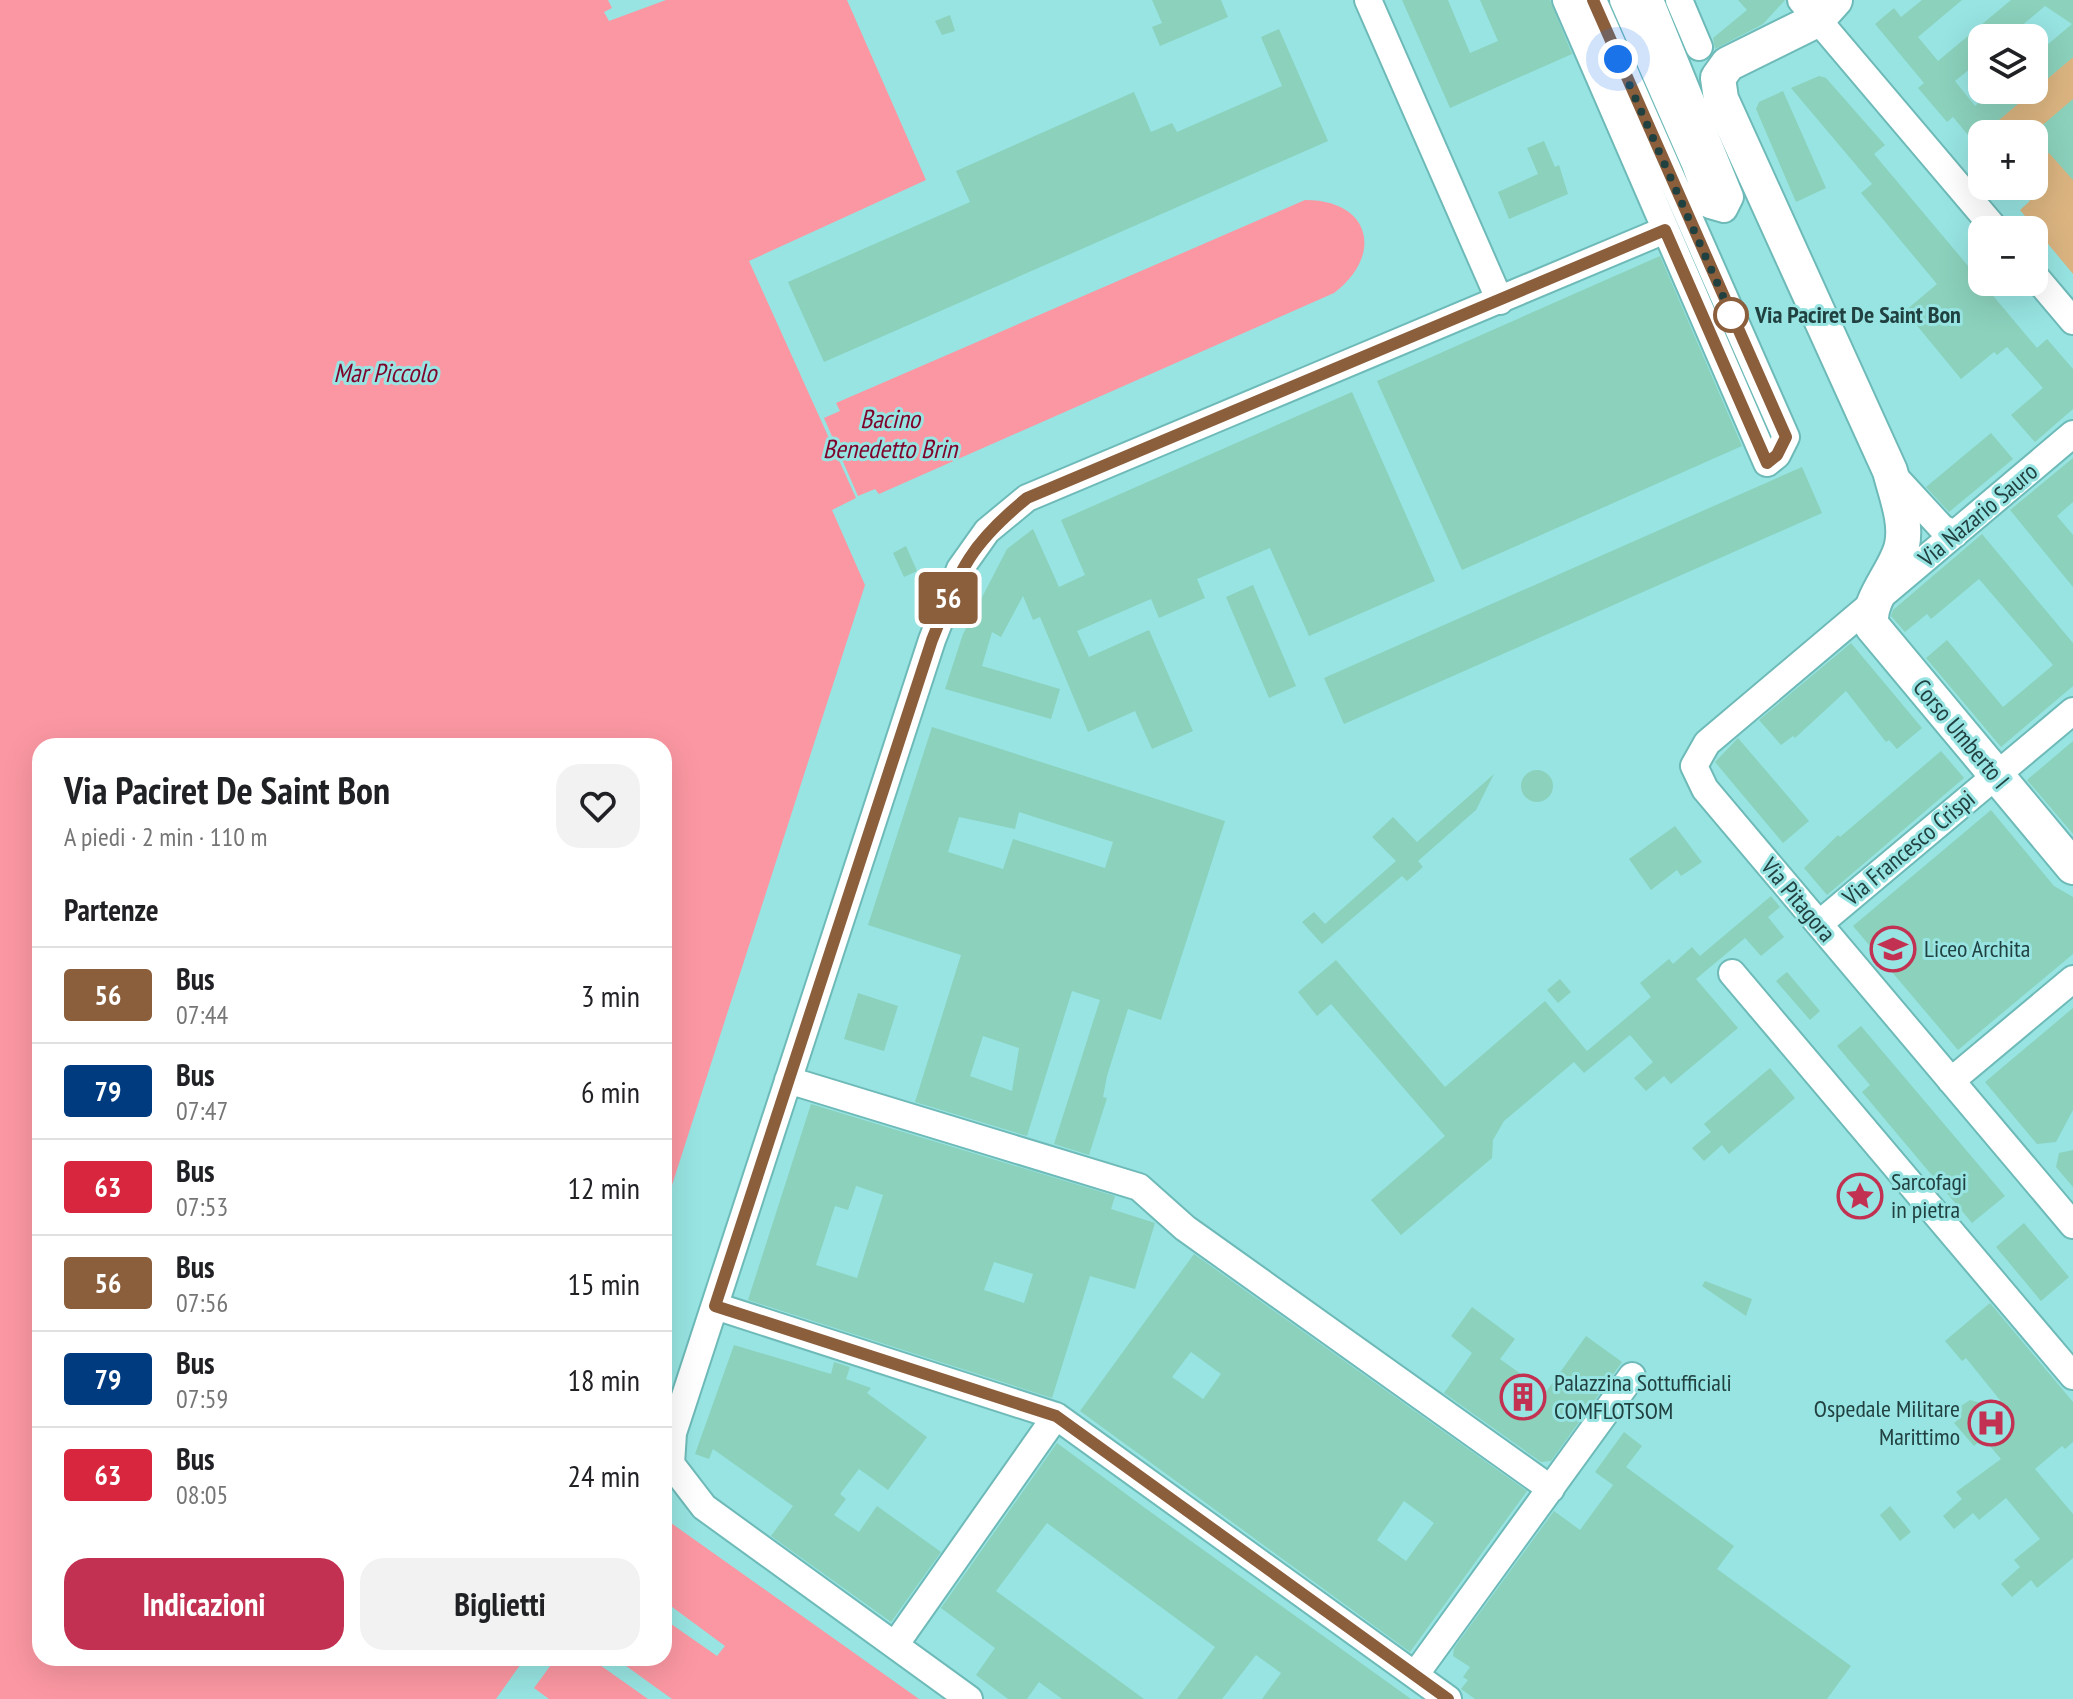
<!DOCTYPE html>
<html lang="it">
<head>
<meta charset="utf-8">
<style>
  body { margin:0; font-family:"PT Sans Narrow",sans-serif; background:#f2f2f2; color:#202124; height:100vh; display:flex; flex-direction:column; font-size:30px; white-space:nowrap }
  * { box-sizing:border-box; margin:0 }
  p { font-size:26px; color:#757577 }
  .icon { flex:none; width:44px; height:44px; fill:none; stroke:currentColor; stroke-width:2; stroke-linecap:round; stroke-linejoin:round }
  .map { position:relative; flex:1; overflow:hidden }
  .sheet { position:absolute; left:32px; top:738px; width:640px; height:928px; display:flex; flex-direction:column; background:#fff; border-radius:24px; box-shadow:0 8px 32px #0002 }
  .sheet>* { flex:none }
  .badge { padding:0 16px; border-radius:6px; font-size:28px; line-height:52px }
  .tools { position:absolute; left:1968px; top:24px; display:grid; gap:16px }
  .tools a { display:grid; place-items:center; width:80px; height:80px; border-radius:16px; background:#fff; box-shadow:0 8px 32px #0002; font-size:40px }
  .you { position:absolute; width:40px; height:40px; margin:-20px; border:6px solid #fff; border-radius:50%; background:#1a73e8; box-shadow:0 0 0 12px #1a73e833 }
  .map>.badge { position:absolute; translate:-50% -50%; box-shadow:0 0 0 4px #fff }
  h2 { padding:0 32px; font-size:30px; line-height:72px }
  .round { display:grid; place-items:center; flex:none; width:84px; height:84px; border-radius:24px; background:#f2f2f2 }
  .headline { display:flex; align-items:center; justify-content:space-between; height:136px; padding:0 32px }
  h1 { font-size:38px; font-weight:700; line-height:60px }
  .button { display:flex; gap:16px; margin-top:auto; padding:16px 32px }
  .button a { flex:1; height:92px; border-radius:24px; background:#c23151; color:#fff; font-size:32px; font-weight:700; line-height:92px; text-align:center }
  .button a+a { background:#f2f2f2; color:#202124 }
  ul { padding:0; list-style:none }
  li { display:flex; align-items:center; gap:24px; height:96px; padding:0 32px; border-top:2px solid #e0e0e0 }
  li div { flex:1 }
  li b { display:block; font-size:30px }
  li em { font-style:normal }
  li .badge { min-width:88px; font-weight:700; text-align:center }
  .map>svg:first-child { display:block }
  .green { fill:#dbb480 }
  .water { fill:#fb97a2 }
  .building { fill:#8bd1bc; fill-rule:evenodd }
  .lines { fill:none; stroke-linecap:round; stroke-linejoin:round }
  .minor-casing { stroke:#6ebab8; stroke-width:30 }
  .major-casing { stroke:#6ebab8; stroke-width:38 }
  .minor { stroke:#fff; stroke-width:26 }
  .major { stroke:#fff; stroke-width:34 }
  .line-casing { stroke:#fff; stroke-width:18 }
  .line { stroke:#8b5e3c; stroke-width:12 }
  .walk { stroke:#214141; stroke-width:8; stroke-dasharray:0 14.4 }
  .stop-dot { fill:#fff; stroke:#8b5e3c; stroke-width:4 }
  .labels { text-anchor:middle; stroke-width:6; stroke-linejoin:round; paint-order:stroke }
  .stop-label { font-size:24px; font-weight:bold; fill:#214141; stroke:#97e4e2; text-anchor:start }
  .street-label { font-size:24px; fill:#214141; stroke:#97e4e2 }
  .poi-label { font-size:24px; fill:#214141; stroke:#97e4e2; text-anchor:start }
  .water-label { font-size:26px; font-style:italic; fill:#7f042b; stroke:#97e4e2 }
</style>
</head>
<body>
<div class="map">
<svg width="2073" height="1699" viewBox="0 0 2073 1699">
  <rect width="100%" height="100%" fill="#97e4e2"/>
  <!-- green -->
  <path class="green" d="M 2073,57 L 2073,274 L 2020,210 L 2030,201 L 2019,189 L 2009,196 L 2000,186 L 2034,186 L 2034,134 L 1999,134 L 1980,111 L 2009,111 Z"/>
  <!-- water -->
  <path class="water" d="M 0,0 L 608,0 L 612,8 L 604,12 L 609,21 L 666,0 L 847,0 L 926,180 L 749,261 L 856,498 L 832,510 L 865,585 L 664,1210 L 664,746 L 40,746 L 40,1658 L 525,1658 L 496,1699 L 0,1699 Z
    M 1305,200 C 1371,200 1384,255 1334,293 L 879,494 L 875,489 L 858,496 L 824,418 L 840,411 L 836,403 Z
    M 664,1518 L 919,1699 L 672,1699 L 615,1658 L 664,1658 L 664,1619 L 717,1656 L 725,1646 L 664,1601 Z
    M 556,1658 L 590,1658 L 648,1699 L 549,1699 L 534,1688 Z"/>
  <!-- building -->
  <path class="building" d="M 1152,0 L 1221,0 L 1228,17 L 1160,46 L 1152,27 L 1162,23 Z
    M 1402,0 L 1448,0 L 1470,53 L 1498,41 L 1480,0 L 1550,0 L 1572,54 L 1450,108 Z
    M 1738,0 L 1785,0 L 1763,24 L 1715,49 L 1713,38 L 1747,10 Z
    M 1922,0 L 1962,0 L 1918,37 L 1938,61 L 2011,0 L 2073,0 L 2073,57 L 1992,126 L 1999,134 L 1982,134 L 1982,152 L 1953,117 L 1947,122 L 1918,88 L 1924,83 L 1875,24 L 1894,8 L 1901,17 ZM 2045,6 L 2072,24 L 2034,56 L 2034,90 L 1994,90 L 1975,106 L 1955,81 L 1982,59 L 1982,38 L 2007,38 Z
    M 950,15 L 955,31 L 942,35 L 935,21 Z
    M 1279,29 L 1328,141 L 824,362 L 788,282 L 970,202 L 956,171 L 1134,92 L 1151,132 L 1172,123 L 1177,132 L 1282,86 L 1261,37 Z
    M 1819,76 L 1826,78 L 1885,145 L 1874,154 L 2037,348 L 2047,339 L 2073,369 L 2073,409 L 2035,442 L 2011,415 L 2043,388 L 2007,347 L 1997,355 L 1994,352 L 1961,379 L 1905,311 L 1937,284 L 1861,193 L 1872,184 L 1791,88 Z
    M 1783,91 L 1826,188 L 1796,202 L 1756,109 L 1759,102 Z
    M 2073,99 L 2073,180 L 2049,153 L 2046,155 L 2032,134 Z
    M 1544,141 L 1555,167 L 1559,165 L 1568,194 L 1509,219 L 1498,192 L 1538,174 L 1527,148 Z
    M 1660,256 L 1742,446 L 1462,570 L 1377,381 Z
    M 1352,392 L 1435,581 L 1309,636 L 1270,548 L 1197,579 L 1205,598 L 1159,618 L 1151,599 L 1077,631 L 1089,657 L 1149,630 L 1193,731 L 1152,749 L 1135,711 L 1088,732 L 1040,617 L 1033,620 L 1023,596 L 1001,637 L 992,632 L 982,666 L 1060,689 L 1051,719 L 945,689 L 963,634 L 1007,549 L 1033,529 L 1059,587 L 1085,575 L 1061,520 Z
    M 1991,433 L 2013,459 L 1949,512 L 1926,487 Z
    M 2073,458 L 2073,502 L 2057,516 L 2073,535 L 2073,587 L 2010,510 Z
    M 1802,467 L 1822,513 L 1344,724 L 1324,678 Z
    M 1982,534 L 2073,643 L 2073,686 L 2001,747 L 1926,658 L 1947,640 L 2003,707 L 2053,665 L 1979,579 L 1931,619 L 1927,614 L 1905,632 L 1891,616 L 1893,610 Z
    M 906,546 L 917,571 L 904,577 L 893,553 Z
    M 1253,585 L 1296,686 L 1269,698 L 1226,597 Z
    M 1851,643 L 1922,728 L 1897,749 L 1889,740 L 1886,742 L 1846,691 L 1795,738 L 1793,736 L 1781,745 L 1759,720 Z
    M 932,727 L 1225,821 L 1161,1020 L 1128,1009 L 1107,1076 L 1103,1097 L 1107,1098 L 1089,1155 L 1054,1144 L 1100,1000 L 1072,991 L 1027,1136 L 915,1102 L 961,955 L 868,925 ZM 1019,812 L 1113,842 L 1105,868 L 1013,839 L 1003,869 L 948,852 L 959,817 L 1015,829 ZM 983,1036 L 1019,1048 L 1012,1091 L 970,1076 Z
    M 1738,738 L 1809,821 L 1783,843 L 1715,762 Z
    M 2073,741 L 2073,834 L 2027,780 Z
    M 1941,751 L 1964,778 L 1827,895 L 1804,868 L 1838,835 L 1840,837 Z
    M1521 786a16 16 0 1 1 32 0a16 16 0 1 1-32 0Z
    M 1494,774 L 1476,810 L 1418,861 L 1423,867 L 1407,881 L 1402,876 L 1322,944 L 1302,922 L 1314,912 L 1325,924 L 1396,861 L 1372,837 L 1393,817 L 1417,842 Z
    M 1991,810 L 2054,886 L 2073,897 L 2073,954 L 1958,1050 L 1853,926 Z
    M 1675,826 L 1702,862 L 1681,876 L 1677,870 L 1651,890 L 1629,859 Z
    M 1771,896 L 1780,907 L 1768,917 L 1784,937 L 1761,956 L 1745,938 L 1696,979 L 1738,1028 L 1671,1084 L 1664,1076 L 1646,1091 L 1634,1078 L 1653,1062 L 1630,1035 L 1584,1073 L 1574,1062 L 1504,1121 L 1493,1140 L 1492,1158 L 1401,1235 L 1371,1200 L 1445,1136 L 1331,1004 L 1317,1016 L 1298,992 L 1336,960 L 1445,1087 L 1545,1001 L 1587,1051 L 1651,997 L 1640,983 L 1669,959 L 1673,964 L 1692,947 L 1700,956 Z
    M 1787,972 L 1820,1011 L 1810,1020 L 1776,981 Z
    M 1560,979 L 1571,992 L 1558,1003 L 1547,990 Z
    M 858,993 L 898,1006 L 884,1051 L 844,1039 Z
    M 2073,1008 L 2073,1110 L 2056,1142 L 2037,1144 L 1985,1082 Z
    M 1861,1026 L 2005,1196 L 1972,1223 L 1862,1092 L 1870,1085 L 1837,1046 Z
    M 1770,1068 L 1795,1098 L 1729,1154 L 1722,1145 L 1704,1161 L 1692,1148 L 1711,1132 L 1704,1124 Z
    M 811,1104 L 1115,1196 L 1111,1209 L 1155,1223 L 1135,1289 L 1090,1276 L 1052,1398 L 748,1300 ZM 856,1186 L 883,1195 L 857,1278 L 816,1265 L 835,1206 L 848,1210 ZM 994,1262 L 1033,1274 L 1024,1303 L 984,1290 Z
    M 2073,1150 L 2073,1187 L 2056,1167 L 2059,1153 Z
    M 2024,1223 L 2069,1277 L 2041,1301 L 1996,1247 Z
    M 1194,1254 L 1527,1491 L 1410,1652 L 1080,1411 ZM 1191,1352 L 1221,1374 L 1203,1399 L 1172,1377 ZM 1404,1501 L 1434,1523 L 1406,1561 L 1377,1540 Z
    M 1705,1281 L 1752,1299 L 1746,1316 L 1702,1286 Z
    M 1990,1303 L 2073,1402 L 2073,1442 L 2065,1449 L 2062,1446 L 2035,1469 L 2073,1514 L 2073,1558 L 2037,1588 L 2031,1580 L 2012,1597 L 2001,1584 L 2020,1567 L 2014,1560 L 2040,1539 L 2006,1498 L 1979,1520 L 1973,1513 L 1954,1529 L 1943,1516 L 1962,1499 L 1956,1492 L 2001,1459 L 1983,1438 L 1974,1446 L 1954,1423 L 1959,1419 L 1961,1406 L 1970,1400 L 2008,1410 L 1966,1358 L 1962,1361 L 1945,1341 Z
    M 1472,1307 L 1515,1339 L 1500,1359 L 1546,1392 L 1586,1336 L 1622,1362 L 1551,1461 L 1541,1462 L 1444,1393 L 1472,1353 L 1451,1336 Z
    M 734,1345 L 831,1374 L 834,1362 L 850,1367 L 846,1379 L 871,1388 L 867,1393 L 927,1437 L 888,1490 L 859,1469 L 840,1494 L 846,1499 L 834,1515 L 859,1532 L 877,1506 L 941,1552 L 891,1622 L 771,1536 L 793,1506 L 713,1449 L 709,1459 L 695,1454 Z
    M 1624,1432 L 1642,1446 L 1626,1467 L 1734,1546 L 1717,1569 L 1851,1666 L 1827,1699 L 1475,1699 L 1461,1689 L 1468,1680 L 1463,1677 L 1470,1667 L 1453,1656 L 1454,1648 L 1554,1511 L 1580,1530 L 1613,1485 L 1595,1472 Z
    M 1057,1443 L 1145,1508 L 1411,1699 L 1262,1699 L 1281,1673 L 1256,1655 L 1222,1699 L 1177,1699 L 1215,1647 L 1047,1523 L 996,1591 L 1144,1699 L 1062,1699 L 1039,1682 L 1027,1699 L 1008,1699 L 976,1675 L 995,1648 L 941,1608 Z
    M 1890,1506 L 1911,1532 L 1900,1541 L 1880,1515 Z"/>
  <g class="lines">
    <!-- minor casing -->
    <g class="minor-casing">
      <path id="minor" d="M 1368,0 L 1500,301
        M 1566,0 L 1767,463 L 1777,455 L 1786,437 L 1593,0
        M 1623,0 L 1695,164 L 1710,205 L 1724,209 L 1730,197 L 1650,0
        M 1679,0 L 1699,47
        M 1801,0 L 1996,230
        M 2034,275 L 2073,321
        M 2073,434 L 1707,743 L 1694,766 L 1705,789 L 2073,1225
        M 1894,476 L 1942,528 L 1955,534
        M 1819,924 L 2073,711
        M 1732,973 L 2073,1376
        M 788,1080 L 1139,1187 L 1185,1228 L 1551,1489
        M 1951,1081 L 2073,979
        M 715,1306 L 1056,1416 L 1448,1699
        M 895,1645 L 1056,1416
        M 1415,1675 L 1632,1376
        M 969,1699 L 704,1507 L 671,1464 L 673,1433 L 932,640 L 960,569 L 987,531 L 1027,498 L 1665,230"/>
    </g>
    <!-- major casing -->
    <g class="major-casing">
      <path id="major" d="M 1835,0 L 1817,20 L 1728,64 L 1718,78 L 1721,99 L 1890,471 C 1896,495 1907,521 1902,545 C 1897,571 1865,601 1872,626 L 2073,867"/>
    </g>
    <!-- minor -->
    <use href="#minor" class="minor"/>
    <!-- major -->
    <use href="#major" class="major"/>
  </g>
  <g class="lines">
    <!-- line casing -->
    <g class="line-casing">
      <path id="line" d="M 1448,1699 L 1056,1416 L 715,1306 L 932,640 C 960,570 968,546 1027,498 L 1665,230 L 1767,463 L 1777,455 L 1786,437 L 1593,0"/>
    </g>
    <!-- line -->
    <use href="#line" class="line"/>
    <!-- walk -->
    <path class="walk" d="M 1618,59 L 1734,321 L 1731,315"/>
  </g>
  <!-- icons -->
  <defs>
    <g id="school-ring" transform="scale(2.3)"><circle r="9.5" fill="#97e4e2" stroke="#c23151" stroke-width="1.5"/><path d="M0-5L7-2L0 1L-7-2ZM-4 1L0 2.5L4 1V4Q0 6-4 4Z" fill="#c23151"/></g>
    <g id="sight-ring" transform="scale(2.3)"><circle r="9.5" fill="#97e4e2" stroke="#c23151" stroke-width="1.5"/><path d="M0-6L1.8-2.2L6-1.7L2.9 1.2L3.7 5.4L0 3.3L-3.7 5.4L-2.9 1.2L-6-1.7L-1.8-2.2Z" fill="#c23151"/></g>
    <g id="building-ring" transform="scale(2.3)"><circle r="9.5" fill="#97e4e2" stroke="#c23151" stroke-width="1.5"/><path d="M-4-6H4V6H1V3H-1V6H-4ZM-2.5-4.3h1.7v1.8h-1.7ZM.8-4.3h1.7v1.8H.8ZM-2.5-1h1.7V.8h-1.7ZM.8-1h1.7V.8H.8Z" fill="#c23151"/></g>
    <g id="hospital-ring" transform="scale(2.3)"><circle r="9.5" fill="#97e4e2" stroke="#c23151" stroke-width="1.5"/><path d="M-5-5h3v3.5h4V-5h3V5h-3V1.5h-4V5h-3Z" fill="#c23151"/></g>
  </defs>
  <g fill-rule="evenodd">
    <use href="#school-ring" x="1893" y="949"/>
    <use href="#sight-ring" x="1860" y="1196"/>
    <use href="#building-ring" x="1523" y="1397"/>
    <use href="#hospital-ring" x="1991" y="1423"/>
  </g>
  <!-- markers -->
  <circle class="stop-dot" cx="1731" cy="315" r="16"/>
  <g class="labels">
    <!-- stop labels -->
    <g class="stop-label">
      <text x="1755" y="323">Via Paciret De Saint Bon</text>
    </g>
    <!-- street labels -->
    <g class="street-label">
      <text transform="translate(1978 515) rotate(-40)" y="8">Via Nazario Sauro</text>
      <text transform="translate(1961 734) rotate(50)" y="8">Corso Umberto I</text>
      <text transform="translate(1909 848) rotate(-40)" y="8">Via Francesco Crispi</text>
      <text transform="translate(1798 900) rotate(50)" y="8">Via Pitagora</text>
    </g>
    <!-- poi labels -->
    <g class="poi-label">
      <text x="1924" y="957">Liceo Archita</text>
      <text x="1891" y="1190">Sarcofagi<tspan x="1891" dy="28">in pietra</tspan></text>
      <text x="1554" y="1391">Palazzina Sottufficiali<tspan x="1554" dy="28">COMFLOTSOM</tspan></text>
      <text x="1960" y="1417" text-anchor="end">Ospedale Militare<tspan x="1960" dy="28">Marittimo</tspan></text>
    </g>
    <!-- water labels -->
    <g class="water-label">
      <text x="385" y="382">Mar Piccolo</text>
      <text x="890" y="428">Bacino<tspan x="890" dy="30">Benedetto Brin</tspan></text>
    </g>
  </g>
</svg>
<div class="tools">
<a><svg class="icon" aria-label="layers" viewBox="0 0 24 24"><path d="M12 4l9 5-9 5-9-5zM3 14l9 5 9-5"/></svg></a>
<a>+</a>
<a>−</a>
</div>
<div class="you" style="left:1618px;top:59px"></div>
<b class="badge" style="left:948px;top:598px;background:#8b5e3c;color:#fff">56</b>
<section class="sheet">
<div class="headline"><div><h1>Via Paciret De Saint Bon</h1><p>A piedi · 2 min · 110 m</p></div><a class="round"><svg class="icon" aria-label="heart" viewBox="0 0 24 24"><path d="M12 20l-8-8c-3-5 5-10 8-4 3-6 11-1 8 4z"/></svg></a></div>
<h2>Partenze</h2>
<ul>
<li><span class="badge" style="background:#8b5e3c;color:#fff">56</span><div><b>Bus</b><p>07:44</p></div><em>3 min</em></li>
<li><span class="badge" style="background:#003b80;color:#fff">79</span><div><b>Bus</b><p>07:47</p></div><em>6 min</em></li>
<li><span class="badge" style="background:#d7263d;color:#fff">63</span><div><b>Bus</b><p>07:53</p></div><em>12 min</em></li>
<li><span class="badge" style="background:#8b5e3c;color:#fff">56</span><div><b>Bus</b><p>07:56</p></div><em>15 min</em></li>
<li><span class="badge" style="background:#003b80;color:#fff">79</span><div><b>Bus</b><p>07:59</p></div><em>18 min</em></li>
<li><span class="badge" style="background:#d7263d;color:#fff">63</span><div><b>Bus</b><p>08:05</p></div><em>24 min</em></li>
</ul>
<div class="button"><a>Indicazioni</a><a>Biglietti</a></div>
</section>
</div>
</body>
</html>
